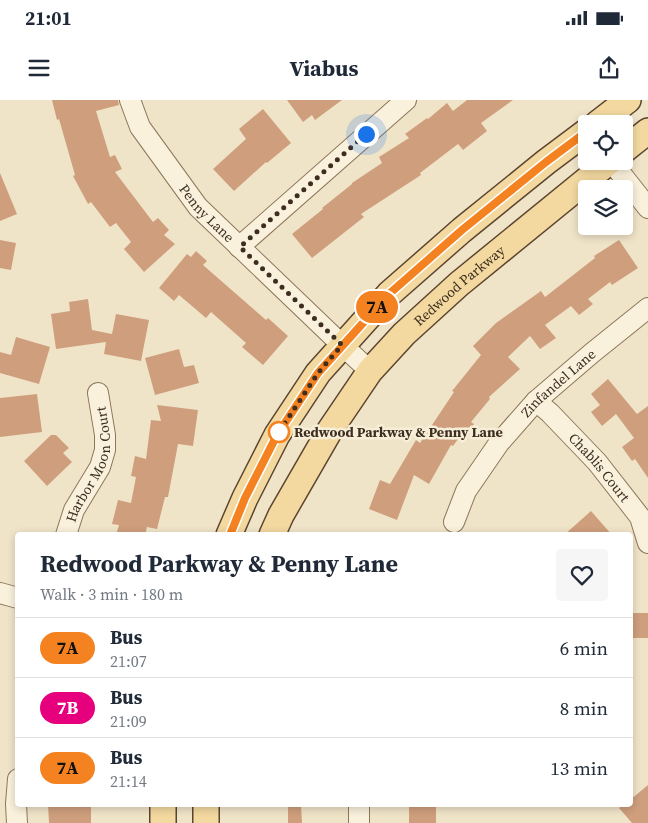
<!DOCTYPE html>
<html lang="en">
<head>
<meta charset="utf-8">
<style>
  body { margin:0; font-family:"Source Serif 4",serif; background:#f6f6f7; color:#1f2937; height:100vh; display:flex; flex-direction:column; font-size:19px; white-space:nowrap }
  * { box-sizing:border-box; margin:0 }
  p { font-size:16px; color:#747a83 }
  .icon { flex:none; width:28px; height:28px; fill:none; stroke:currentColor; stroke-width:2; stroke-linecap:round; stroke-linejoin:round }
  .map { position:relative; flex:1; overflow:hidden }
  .sheet { position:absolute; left:15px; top:432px; width:618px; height:275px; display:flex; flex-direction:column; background:#fff; border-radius:5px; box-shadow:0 2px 8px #0003 }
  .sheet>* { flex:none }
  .badge { padding:0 10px; border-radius:16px; font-size:18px; line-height:32px }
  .buttons { position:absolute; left:578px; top:15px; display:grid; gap:10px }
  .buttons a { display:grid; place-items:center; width:55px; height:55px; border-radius:5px; background:#fff; box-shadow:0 2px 8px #0003; font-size:25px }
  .you { position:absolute; width:25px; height:25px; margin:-12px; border:4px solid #fff; border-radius:50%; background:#1a73e8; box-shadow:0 0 0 8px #1a73e833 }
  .map>.badge { position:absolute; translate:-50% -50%; box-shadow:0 0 0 2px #fff }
  .round { display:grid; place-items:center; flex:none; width:52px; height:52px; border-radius:5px; background:#f6f6f7 }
  .overview { display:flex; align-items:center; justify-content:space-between; height:85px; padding:0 25px }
  h1 { font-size:24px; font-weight:700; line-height:38px }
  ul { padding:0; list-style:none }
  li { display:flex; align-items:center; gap:15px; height:60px; padding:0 25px; border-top:1px solid #e0e1e3 }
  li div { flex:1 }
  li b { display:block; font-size:19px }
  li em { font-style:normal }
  li .badge { min-width:55px; font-weight:700; text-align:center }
  .status { display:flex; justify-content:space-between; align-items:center; height:35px; padding:0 25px; background:#fff; direction:ltr }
  .status svg { height:14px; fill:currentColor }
  header { display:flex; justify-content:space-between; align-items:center; height:65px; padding:0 25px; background:#fff; font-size:22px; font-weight:700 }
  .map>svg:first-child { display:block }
  .building { fill:#cf9f7d }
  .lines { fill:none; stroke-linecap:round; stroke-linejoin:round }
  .minor-casing { stroke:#8d765c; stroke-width:22 }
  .major-casing { stroke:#5b4430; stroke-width:28 }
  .minor { stroke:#faf1dc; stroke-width:20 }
  .major { stroke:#f3d9a0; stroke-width:25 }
  .line-casing { stroke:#fff; stroke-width:11 }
  .line { stroke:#f58220; stroke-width:8 }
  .walk { stroke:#3d2e20; stroke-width:5; stroke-dasharray:0 9 }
  .stop-dot { fill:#fff; stroke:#f58220; stroke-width:2.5 }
  .labels { text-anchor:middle; stroke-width:5; stroke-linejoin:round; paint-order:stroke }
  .street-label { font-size:14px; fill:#3d2e20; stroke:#f7eed8 }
  .stop-label { font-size:14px; font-weight:bold; fill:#3d2e20; stroke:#f7eed8; text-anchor:start }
</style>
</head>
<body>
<div class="status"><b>21:01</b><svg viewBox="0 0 49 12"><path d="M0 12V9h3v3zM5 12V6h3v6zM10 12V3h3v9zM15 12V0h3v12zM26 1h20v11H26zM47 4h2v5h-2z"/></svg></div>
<header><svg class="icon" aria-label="menu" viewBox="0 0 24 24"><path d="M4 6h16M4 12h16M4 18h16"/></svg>Viabus<svg class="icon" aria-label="share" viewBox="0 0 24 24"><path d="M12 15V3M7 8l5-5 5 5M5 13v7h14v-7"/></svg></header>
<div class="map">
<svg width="648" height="723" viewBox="0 0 648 723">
  <rect width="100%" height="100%" fill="#f0e4c8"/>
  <!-- building -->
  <path class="building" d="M 52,0 L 118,0 L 119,5 L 96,11 L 110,57 L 115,55 L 122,69 L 115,72 L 153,122 L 158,118 L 169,130 L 164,135 L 175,144 L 144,172 L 124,149 L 131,142 L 116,123 L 110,127 L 91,102 L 88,104 L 73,76 L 75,75 L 59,19 L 57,20 Z
    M 287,0 L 342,0 L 315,20 L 312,15 L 303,22 Z
    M 467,0 L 513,0 L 481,23 L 487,31 L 463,50 L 458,44 L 420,73 L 421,75 L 361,114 L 364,117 L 312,158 L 292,134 L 323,109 L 322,108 L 352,84 L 352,83 L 382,63 L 379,57 L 409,38 L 405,34 L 427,18 L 428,19 L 447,3 L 453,11 Z
    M 263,9 L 291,43 L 267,63 L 266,62 L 234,91 L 213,69 L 246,39 L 239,29 Z
    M 0,73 L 17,114 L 0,121 Z
    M 0,140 L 16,143 L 11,170 L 0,168 Z
    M 619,140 L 638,168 L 612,185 L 610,182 L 588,199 L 593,204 L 579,215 L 571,206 L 545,225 L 556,238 L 540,249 L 530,236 L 508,257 L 520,269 L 489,297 L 490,299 L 471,322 L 474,324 L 465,338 L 461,335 L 453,346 L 451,345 L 429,384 L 414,375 L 397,420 L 369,409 L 380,380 L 390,384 L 416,340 L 420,343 L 454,292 L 452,291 L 481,255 L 473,246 L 496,223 L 541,191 L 545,197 L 595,158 L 594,156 Z
    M 196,151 L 207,161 L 203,165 L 266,220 L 268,218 L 288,236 L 263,265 L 242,247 L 246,243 L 211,212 L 206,218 L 179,195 L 174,201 L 159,188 L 187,154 L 191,157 Z
    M 88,199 L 92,230 L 112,234 L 116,214 L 149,220 L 141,261 L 104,254 L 106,242 L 56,249 L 51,214 L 70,211 L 69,202 Z
    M 16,237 L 50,247 L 39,284 L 0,273 L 0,252 L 11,255 Z
    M 179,249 L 184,267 L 194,265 L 199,283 L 155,295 L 145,258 Z
    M 608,279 L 637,314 L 648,306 L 648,378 L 635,359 L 632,361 L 622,347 L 634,338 L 616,314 L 602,326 L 591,312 L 600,305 L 591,294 Z
    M 37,294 L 42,332 L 0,337 L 0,298 Z
    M 157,305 L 198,310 L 193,346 L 178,344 L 168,397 L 165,397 L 157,429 L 147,427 L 145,435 L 116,435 L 119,425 L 112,424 L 118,400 L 131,403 L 136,377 L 131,376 L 135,356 L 146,359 L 151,320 L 161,321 Z
    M 51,335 L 56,335 L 69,348 L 63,353 L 72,362 L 47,386 L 24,361 Z
    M 591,411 L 612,435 L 564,435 Z
    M 630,513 L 648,513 L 648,538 L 630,538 Z
    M 648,685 L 648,723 L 632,723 L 619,708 L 623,705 L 630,705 L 630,700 Z
    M 48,705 L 91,705 L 91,723 L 49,723 Z
    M 288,705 L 301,705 L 302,723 L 288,723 Z
    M 409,705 L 436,705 L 436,723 L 409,723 Z"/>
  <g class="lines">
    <!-- minor casing -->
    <g class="minor-casing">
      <g id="minor">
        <path id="s1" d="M 130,0 L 140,27 L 198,107 L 342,245 L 370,271"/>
        <path d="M 611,61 L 648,108"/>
        <path d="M 239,147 L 406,0"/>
        <path id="s2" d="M 536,301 L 550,313 L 597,362 L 640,417 L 648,443"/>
        <path id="s3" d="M 454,422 L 466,391 L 499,343 L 536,301 L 592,253 L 648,208"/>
        <path id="s4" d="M 66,435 L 74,410 L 100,367 L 105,350 L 105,335 L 98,293"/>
        <path d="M 0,493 L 18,498"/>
        <path d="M 359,705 L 359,723"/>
        <path d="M 17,723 L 16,704 L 18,679"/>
      </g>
    </g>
    <!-- major casing -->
    <g class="major-casing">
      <g id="major">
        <path d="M 597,24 L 628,0"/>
        <path d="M 624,50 L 648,31"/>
        <path d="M 229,435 L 245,398 L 277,335 L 318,273 L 389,194 L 462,130 L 546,62 L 586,32"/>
        <path id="s5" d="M 272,435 L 281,415 L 330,330 L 370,271 L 404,234 L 459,184 L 610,61"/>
        <path d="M 163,705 L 163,723"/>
        <path d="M 206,705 L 206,723"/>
      </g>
    </g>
    <!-- minor -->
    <use href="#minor" class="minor"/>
    <!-- major -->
    <use href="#major" class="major"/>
  </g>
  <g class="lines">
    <!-- line casing -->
    <g class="line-casing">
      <path id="line" d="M 230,435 L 245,398 L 277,335 L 318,273 L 389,194 L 462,130 L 546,62 L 586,32"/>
    </g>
    <!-- line -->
    <use href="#line" class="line"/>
    <!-- walk -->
    <path class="walk" d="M 279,332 L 277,335 L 318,273 L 342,245 L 240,147 L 366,34"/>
  </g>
  <!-- markers -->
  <circle class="stop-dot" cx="279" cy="332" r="10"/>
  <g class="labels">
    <!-- street labels -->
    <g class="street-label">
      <text dy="5" stroke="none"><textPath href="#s1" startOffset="138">Penny Lane</textPath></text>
      <text dy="5" stroke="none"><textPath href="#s5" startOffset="315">Redwood Parkway</textPath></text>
      <text dy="5" stroke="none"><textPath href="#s3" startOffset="176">Zinfandel Lane</textPath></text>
      <text dy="5" stroke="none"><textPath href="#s4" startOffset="76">Harbor Moon Court</textPath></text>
      <text dy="5" stroke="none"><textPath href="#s2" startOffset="92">Chablis Court</textPath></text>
    </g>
    <!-- stop labels -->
    <g class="stop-label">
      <text x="294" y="337">Redwood Parkway &amp; Penny Lane</text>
    </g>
  </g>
</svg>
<div class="buttons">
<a><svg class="icon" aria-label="locate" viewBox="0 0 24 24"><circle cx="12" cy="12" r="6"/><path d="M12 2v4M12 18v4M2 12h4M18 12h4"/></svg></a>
<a><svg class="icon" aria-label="layers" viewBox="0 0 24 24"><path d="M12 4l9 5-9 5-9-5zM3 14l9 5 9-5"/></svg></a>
</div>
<div class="you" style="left:366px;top:34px"></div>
<b class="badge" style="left:377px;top:207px;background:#f58220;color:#111">7A</b>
<section class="sheet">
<div class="overview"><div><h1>Redwood Parkway &amp; Penny Lane</h1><p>Walk · 3 min · 180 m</p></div><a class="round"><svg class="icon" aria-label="heart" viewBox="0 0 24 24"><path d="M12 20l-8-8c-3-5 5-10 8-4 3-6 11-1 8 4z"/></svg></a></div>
<ul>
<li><span class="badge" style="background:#f58220;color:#111">7A</span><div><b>Bus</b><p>21:07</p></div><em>6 min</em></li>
<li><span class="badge" style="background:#e6007e;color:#fff">7B</span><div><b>Bus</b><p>21:09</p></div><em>8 min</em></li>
<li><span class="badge" style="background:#f58220;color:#111">7A</span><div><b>Bus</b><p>21:14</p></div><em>13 min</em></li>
</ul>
</section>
</div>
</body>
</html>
